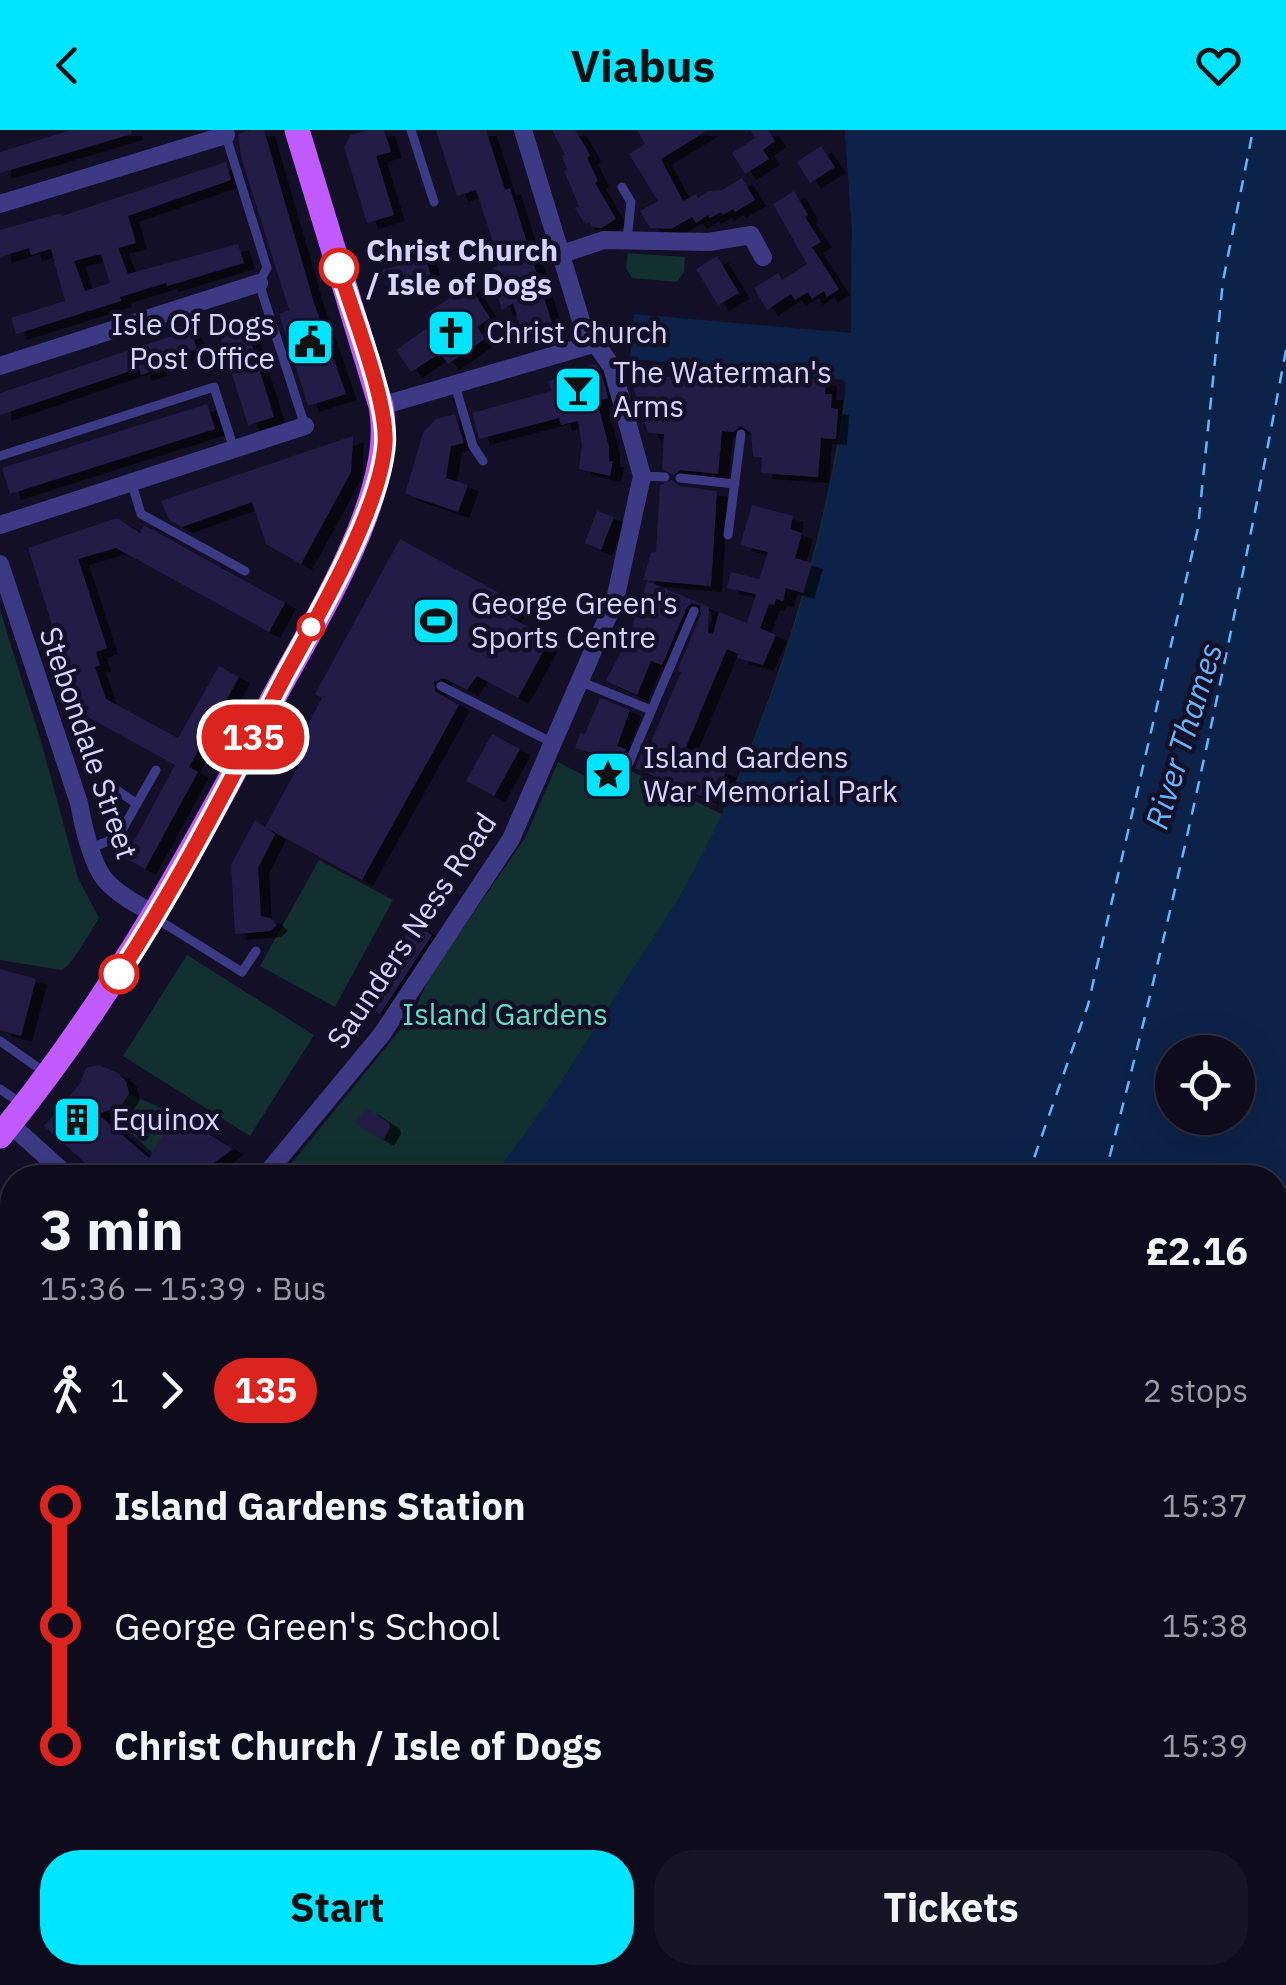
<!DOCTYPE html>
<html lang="en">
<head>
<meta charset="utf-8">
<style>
  body { margin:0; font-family:"IBM Plex Sans",sans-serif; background:#171425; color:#f1f3f6; height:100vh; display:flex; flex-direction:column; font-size:38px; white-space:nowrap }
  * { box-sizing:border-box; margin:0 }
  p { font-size:32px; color:#9b9ba3 }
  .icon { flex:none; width:55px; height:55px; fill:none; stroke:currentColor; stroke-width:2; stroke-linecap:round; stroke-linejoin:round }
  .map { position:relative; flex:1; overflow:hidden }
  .sheet { position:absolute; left:0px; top:1035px; width:1288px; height:820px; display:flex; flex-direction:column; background:#0e0b1c; border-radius:40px 40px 0 0; box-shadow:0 10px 40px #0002,0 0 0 2px #2e2b3b }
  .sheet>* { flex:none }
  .badge { padding:0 20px; border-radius:32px; font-size:35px; line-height:65px }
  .buttons { position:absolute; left:1155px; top:905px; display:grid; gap:20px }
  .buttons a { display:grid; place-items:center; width:100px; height:100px; border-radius:50%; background:#0e0b1c; box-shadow:0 10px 40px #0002,0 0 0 2px #2e2b3b; font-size:50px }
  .map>.badge { position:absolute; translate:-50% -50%; box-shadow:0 0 0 5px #fff }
  .legs { display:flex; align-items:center; gap:15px; height:110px; padding:0 40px; font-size:32px }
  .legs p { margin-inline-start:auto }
  .overview { display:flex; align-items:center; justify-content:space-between; height:170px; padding:0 40px }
  h1 { font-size:55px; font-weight:700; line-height:75px }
  .cta { display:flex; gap:20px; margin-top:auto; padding:20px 40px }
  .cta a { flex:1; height:115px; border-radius:40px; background:#00e5ff; color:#111; font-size:40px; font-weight:700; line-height:115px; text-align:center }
  .cta a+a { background:#171425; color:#f1f3f6 }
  ul { padding:0 40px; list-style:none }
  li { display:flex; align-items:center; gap:35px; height:120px; font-size:38px }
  li i { display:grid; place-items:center; width:15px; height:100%; margin:0 12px; background:currentColor }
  li i::after { content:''; width:25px; height:25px; margin:-12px; border:8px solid; border-radius:50%; background:#0e0b1c }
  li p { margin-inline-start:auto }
  li:first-child i { background:linear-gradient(#0000 50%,currentColor 0) }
  li:last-child i { background:linear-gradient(currentColor 50%,#0000 0) }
  header { display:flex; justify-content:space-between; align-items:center; height:130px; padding:0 40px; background:#00e5ff; color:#111; font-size:45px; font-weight:700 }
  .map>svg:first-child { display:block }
  .green { fill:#12302f }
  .water { fill:#0c2248; fill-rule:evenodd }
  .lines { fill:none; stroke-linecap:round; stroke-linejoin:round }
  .ferry { stroke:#62b6ff; stroke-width:2.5; stroke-dasharray:12 10; stroke-linecap:butt }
  .building { fill:#241b47; fill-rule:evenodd; filter:url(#shadow) }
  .minor-tunnel { stroke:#312d47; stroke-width:18; stroke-dasharray:18 9; stroke-linecap:butt }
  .service { stroke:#3d3a85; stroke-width:9 }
  .minor { stroke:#3d3a85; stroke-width:18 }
  .primary { stroke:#c25bff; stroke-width:25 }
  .line-1-casing { stroke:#fff; stroke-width:22 }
  .line-1 { stroke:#dc241f; stroke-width:15 }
  .stop-1-dot { fill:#fff; stroke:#dc241f; stroke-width:5 }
  .labels { text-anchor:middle; stroke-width:9; stroke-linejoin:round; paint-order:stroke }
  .stop-label { font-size:30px; font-weight:bold; fill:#d9d4ff; stroke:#130f26; text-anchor:start }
  .poi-label { font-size:30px; fill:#d9d4ff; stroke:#130f26; text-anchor:start }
  .street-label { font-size:30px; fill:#d9d4ff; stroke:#130f26 }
  .park-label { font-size:30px; fill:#5fe0c0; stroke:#130f26 }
  .water-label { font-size:32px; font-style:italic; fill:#62b6ff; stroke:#130f26 }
</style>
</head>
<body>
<header><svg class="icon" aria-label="back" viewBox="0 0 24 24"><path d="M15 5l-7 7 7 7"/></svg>Viabus<svg class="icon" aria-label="heart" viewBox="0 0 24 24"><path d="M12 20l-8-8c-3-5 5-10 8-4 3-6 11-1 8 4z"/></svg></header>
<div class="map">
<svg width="1286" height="1855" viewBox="0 0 1286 1855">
  <defs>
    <filter id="shadow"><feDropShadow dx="11" dy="6" stdDeviation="0" flood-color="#0009"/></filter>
  </defs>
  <rect width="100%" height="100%" fill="#130f26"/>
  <!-- green -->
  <path class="green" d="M 845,0 L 963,171 L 576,1047 L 285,1048 L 282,1045 L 413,884 L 430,846 L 525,708 L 558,632 L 608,658 L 620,636 L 722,684 C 784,547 826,403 847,253 L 843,249 L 701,236 L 704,192 L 851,203 L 852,100 Z
    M 628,123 L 685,127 L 684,142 L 677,152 L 632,148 L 626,138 Z
    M 0,480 L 41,611 L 78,748 L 99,788 C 90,802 73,834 62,840 L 0,830 Z
    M 319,730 L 393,770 L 335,877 L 260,836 Z
    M 187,825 L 314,905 L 250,1006 L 123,926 Z
    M 129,964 L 177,985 L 153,1023 L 106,981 L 121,976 Z"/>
  <!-- water -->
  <path class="water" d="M 845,0 L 1286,0 L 1286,1341 L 1275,1362 L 1275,1048 L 492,1047 C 538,990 577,927 616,865 C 639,828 665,793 686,755 C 749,642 801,498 827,370 C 834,333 848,289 845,250 L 630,229 L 634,184 L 851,203 L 852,100 ZM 1238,922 L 1238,988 L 1172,988 L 1172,922 Z
    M 12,1544 L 12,1842 L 823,1843 L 813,1855 L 0,1855 L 0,1555 Z"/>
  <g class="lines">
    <!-- ferry -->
    <path class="ferry" d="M 1027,1048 L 1088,875 L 1198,398 L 1223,151 L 1253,0
      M 1104,1048 C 1176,775 1234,498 1286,220
      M 550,1855 L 574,1842
      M 575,1855 L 596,1842
      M 595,1855 L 614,1842"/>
  </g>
  <!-- building -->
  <path class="building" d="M 71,0 L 131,0 L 132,4 L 0,43 L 0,22 Z
    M 250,0 L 264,0 L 314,173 L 346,264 L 308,276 L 279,184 L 289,180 L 241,27 L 238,4 Z
    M 368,0 L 384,0 L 391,22 L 376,26 L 394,85 L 367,93 L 344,17 L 351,5 Z
    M 436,0 L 486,0 L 505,60 L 510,58 L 554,200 L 524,209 L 513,173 L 502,180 L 489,141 L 519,121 L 498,127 L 476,60 L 457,66 Z
    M 552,0 L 575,0 L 587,19 L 590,26 L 587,28 L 598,51 L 595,53 L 616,89 L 601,98 L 592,97 L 589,92 L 585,94 L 575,78 L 579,76 L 564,41 L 567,39 L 562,26 L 565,25 Z
    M 637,0 L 708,0 L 661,29 L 683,71 L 696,64 L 698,68 L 709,61 L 722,60 L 742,48 L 755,70 L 735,82 L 733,79 L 723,85 L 721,82 L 710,88 L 708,85 L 696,93 L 692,87 L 671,99 L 650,98 L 640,81 L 658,71 L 629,24 L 645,14 Z
    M 750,0 L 768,0 L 775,11 L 763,20 L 769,29 L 745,44 L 732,23 L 755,8 Z
    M 821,16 L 835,37 L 810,53 L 797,32 Z
    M 226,32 L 231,50 L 128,86 L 136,113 L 118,118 L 128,144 L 238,114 L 244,133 L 167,156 L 166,153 L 120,167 L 121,171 L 16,204 L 11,188 L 65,171 L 51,119 L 31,125 L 29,118 L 0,127 L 0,100 L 61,83 L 62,86 ZM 101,124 L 110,153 L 85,161 L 74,131 Z
    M 794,61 L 808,85 L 805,87 L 821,112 L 812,117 L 839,159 L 827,167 L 824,161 L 812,169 L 808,162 L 795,170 L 791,164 L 767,180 L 754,158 L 778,143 L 782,150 L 807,134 L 773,74 Z
    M 424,121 L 431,147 L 388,161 L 382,140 L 408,133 L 406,126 Z
    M 717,126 L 739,163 L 718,175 L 696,139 Z
    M 469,155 L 490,188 L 477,197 L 485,209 L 448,234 L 440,223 L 411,242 L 396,220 L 433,194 L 429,182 Z
    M 243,186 L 274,287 L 248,295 L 216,194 Z
    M 188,194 L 197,219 L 154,233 L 156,240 L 141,245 L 139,238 L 0,285 L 0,263 L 175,205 L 173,200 Z
    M 594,234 L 601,242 L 608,268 L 597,271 L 609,317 L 609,331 L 613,331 L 610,346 L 579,339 L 582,315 L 578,291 L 561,295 L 559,288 L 479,309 L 472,283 L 551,261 L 549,251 L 557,248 L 556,244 Z
    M 683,237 L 826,250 L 825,264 L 832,264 L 831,278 L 838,279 L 836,309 L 821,308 L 818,347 L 761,343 L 762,327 L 753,327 L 751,303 L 741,296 L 733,302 L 722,301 L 718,344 L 681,340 L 673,345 L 662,339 L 664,304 L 648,303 L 630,247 L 682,247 Z
    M 207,274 L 215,299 L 10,364 L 2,338 Z
    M 455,284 L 464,313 L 451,316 L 446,348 L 468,355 L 458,382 L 405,364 L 423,303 L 436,289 Z
    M 353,306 L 351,342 L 301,434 L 266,414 L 252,372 L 182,397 L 169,390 L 161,371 Z
    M 672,350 L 679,356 L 717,361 L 711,456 L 643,450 L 651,423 L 656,422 L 660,355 Z
    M 752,375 L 793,386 L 790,399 L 802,403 L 795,428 L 812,433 L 803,463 L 786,458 L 783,471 L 776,469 L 774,475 L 769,474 L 760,498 L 776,505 L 763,535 L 737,528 L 738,524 L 727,519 L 683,624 L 726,642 L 713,671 L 635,638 L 641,624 L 645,626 L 681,542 L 677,541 L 701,484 L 700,475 L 692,473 L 687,477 L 662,535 L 651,531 L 637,565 L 606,551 L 629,506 L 647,451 L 709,477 L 708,503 L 713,504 L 719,482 L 747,493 L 756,464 L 727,458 L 731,442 L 759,449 L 768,422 L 740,415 Z
    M 597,381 L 614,387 L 601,420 L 585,413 Z
    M 117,388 L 140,403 L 144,395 L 285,473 L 269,502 L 116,418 L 78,429 L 107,518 L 96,522 L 100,535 L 95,537 L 106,569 L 178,608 L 219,536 L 239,547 L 189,637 L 198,642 L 145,739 L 125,728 L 175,635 L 84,585 L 89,577 L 81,574 L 79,563 L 74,565 L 28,418 Z
    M 400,409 L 518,473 L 510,487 L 550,509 L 518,568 L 477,546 L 467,560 L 444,548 L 434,552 L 435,561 L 459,575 L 362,750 L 265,697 L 299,635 L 289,629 L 322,568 L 315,564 Z
    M 600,568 L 630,580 L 617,616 L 626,619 L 621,632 L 575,618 L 580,603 L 585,604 Z
    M 492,604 L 520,619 L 494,666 L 466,651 Z
    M 255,690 L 275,704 L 258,738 L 261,786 L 270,788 L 277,795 L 270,801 L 235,804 L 231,735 Z
    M 413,792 L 432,805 L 380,884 L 359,871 Z
    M 0,839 L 36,849 L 21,906 L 0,900 Z
    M 99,935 L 118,943 L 126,951 L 129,964 L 121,976 L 98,984 L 149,1028 L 177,985 L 233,1019 L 193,1048 L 102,1048 L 44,996 L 79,955 L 86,938 Z
    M 366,978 L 389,993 L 390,998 L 383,1010 L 355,994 Z"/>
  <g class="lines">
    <!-- minor-tunnel -->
    <path class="minor-tunnel" d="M 0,1276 L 12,1286"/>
    <!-- service -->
    <path class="service" d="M 411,0 L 434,72
      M 225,3 L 267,138 L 259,153 L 305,296
      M 622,57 L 631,72 L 627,110
      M 455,255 L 473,316 L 483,331
      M 0,326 L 214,257 L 234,319
      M 642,346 L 665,347
      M 680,348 L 735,354
      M 132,354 L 141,384 L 245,441
      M 728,405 L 741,304
      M 579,551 L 651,580
      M 441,556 L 551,612
      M 629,633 L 694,481
      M 108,654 L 137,674
      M 91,718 L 118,707 L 156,640
      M 157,789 L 242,842 L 256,821
      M 0,911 L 47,944
      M 0,959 L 22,974
      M 0,1355 L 12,1364"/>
    <!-- minor -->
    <path class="minor" d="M 0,74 L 226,5
      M 562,124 L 604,110 L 709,112 L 751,105 L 763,127
      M 0,236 L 259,153
      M 381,276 L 596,213
      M 0,395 L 305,296
      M 0,434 L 79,673 C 83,695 92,739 109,754 C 122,767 140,776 156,785
      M 10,994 L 70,1048
      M 263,1048 L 382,904 L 511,709 L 615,470 L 642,346 L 612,237 L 582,194 L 523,0
      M 0,1151 L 12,1136
      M 0,1210 L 12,1195
      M 0,1343 L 12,1328"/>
    <!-- primary -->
    <path class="primary" d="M 0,1006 C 115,865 192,723 276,563 C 316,489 398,360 381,276 L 297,0"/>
  </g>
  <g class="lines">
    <!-- line-1 casing -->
    <g class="line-1-casing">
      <path id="line-1" d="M 119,844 C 182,748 233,645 286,544 C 318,485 380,380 385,314 C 388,271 352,182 339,138"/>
    </g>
    <!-- line-1 -->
    <use href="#line-1" class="line-1"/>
  </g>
  <!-- icons -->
  <defs>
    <g id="church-square" transform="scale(2.5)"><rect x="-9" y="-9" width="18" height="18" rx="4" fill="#00e5ff" stroke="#130f26"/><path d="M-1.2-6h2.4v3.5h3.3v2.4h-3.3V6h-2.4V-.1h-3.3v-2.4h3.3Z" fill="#111"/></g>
    <g id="civic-square" transform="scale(2.5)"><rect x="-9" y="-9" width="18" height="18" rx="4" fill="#00e5ff" stroke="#130f26"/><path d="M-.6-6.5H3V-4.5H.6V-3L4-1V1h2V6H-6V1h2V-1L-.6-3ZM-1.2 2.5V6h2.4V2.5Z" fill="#111"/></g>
    <g id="bar-square" transform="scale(2.5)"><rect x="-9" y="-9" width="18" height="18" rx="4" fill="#00e5ff" stroke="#130f26"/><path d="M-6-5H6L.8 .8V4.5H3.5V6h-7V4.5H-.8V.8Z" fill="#111"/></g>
    <g id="stadium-square" transform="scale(2.5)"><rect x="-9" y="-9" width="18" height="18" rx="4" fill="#00e5ff" stroke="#130f26"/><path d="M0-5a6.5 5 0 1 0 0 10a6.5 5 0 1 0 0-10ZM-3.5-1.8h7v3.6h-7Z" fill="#111"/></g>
    <g id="sight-square" transform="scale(2.5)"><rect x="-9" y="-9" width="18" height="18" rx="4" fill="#00e5ff" stroke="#130f26"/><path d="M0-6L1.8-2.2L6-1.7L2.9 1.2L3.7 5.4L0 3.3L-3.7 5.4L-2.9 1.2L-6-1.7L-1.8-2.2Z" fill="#111"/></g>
    <g id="building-square" transform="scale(2.5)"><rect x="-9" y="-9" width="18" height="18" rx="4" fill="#00e5ff" stroke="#130f26"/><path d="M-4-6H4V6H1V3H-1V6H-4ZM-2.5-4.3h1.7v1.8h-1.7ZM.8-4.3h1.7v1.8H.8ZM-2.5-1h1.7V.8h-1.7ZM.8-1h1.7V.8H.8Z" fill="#111"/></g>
  </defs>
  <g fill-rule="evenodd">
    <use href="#church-square" x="451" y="203"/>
    <use href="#civic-square" x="310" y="212"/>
    <use href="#bar-square" x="578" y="260"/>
    <use href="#stadium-square" x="436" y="491"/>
    <use href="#sight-square" x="608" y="645"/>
    <use href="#building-square" x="77" y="990"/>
  </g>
  <!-- markers -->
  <g class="stop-1-dot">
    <circle cx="339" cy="138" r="18"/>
    <circle cx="311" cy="497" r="12"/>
    <circle cx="119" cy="844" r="18"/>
  </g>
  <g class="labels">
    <!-- stop labels -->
    <g class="stop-label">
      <text x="366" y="131">Christ Church<tspan x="366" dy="34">/ Isle of Dogs</tspan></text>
    </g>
    <!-- poi labels -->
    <g class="poi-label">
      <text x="275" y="205" text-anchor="end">Isle Of Dogs<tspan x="275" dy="34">Post Office</tspan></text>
      <text x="486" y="213">Christ Church</text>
      <text x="613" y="253">The Waterman's<tspan x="613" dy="34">Arms</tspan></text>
      <text x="471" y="484">George Green's<tspan x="471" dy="34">Sports Centre</tspan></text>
      <text x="643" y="638">Island Gardens<tspan x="643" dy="34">War Memorial Park</tspan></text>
      <text x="112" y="1000">Equinox</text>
    </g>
    <!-- street labels -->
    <g class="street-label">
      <text transform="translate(88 613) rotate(71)" y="10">Stebondale Street</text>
      <text transform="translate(412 801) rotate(-56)" y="10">Saunders Ness Road</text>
    </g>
    <!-- park labels -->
    <g class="park-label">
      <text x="505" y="895">Island Gardens</text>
    </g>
    <!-- water labels -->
    <g class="water-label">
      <text transform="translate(1184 606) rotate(-73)" y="11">River Thames</text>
    </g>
  </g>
</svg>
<div class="buttons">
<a><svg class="icon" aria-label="locate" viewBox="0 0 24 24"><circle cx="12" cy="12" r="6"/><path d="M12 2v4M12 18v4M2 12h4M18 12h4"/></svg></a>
</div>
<b class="badge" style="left:253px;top:607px;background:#dc241f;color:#fff">135</b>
<section class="sheet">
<div class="overview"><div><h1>3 min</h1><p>15:36 – 15:39 · Bus</p></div><b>£2.16</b></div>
<div class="legs"><svg class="icon" aria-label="walk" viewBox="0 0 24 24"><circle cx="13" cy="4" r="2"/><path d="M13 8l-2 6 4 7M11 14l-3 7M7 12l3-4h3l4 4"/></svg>1<svg class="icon" aria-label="forward" viewBox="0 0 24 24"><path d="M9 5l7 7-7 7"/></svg><b class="badge" style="background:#dc241f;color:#fff">135</b><p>2 stops</p></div>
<ul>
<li><i style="color:#dc241f"></i><b>Island Gardens Station</b><p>15:37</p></li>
<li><i style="color:#dc241f"></i><span>George Green's School</span><p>15:38</p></li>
<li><i style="color:#dc241f"></i><b>Christ Church / Isle of Dogs</b><p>15:39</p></li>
</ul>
<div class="cta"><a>Start</a><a>Tickets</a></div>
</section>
</div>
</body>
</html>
